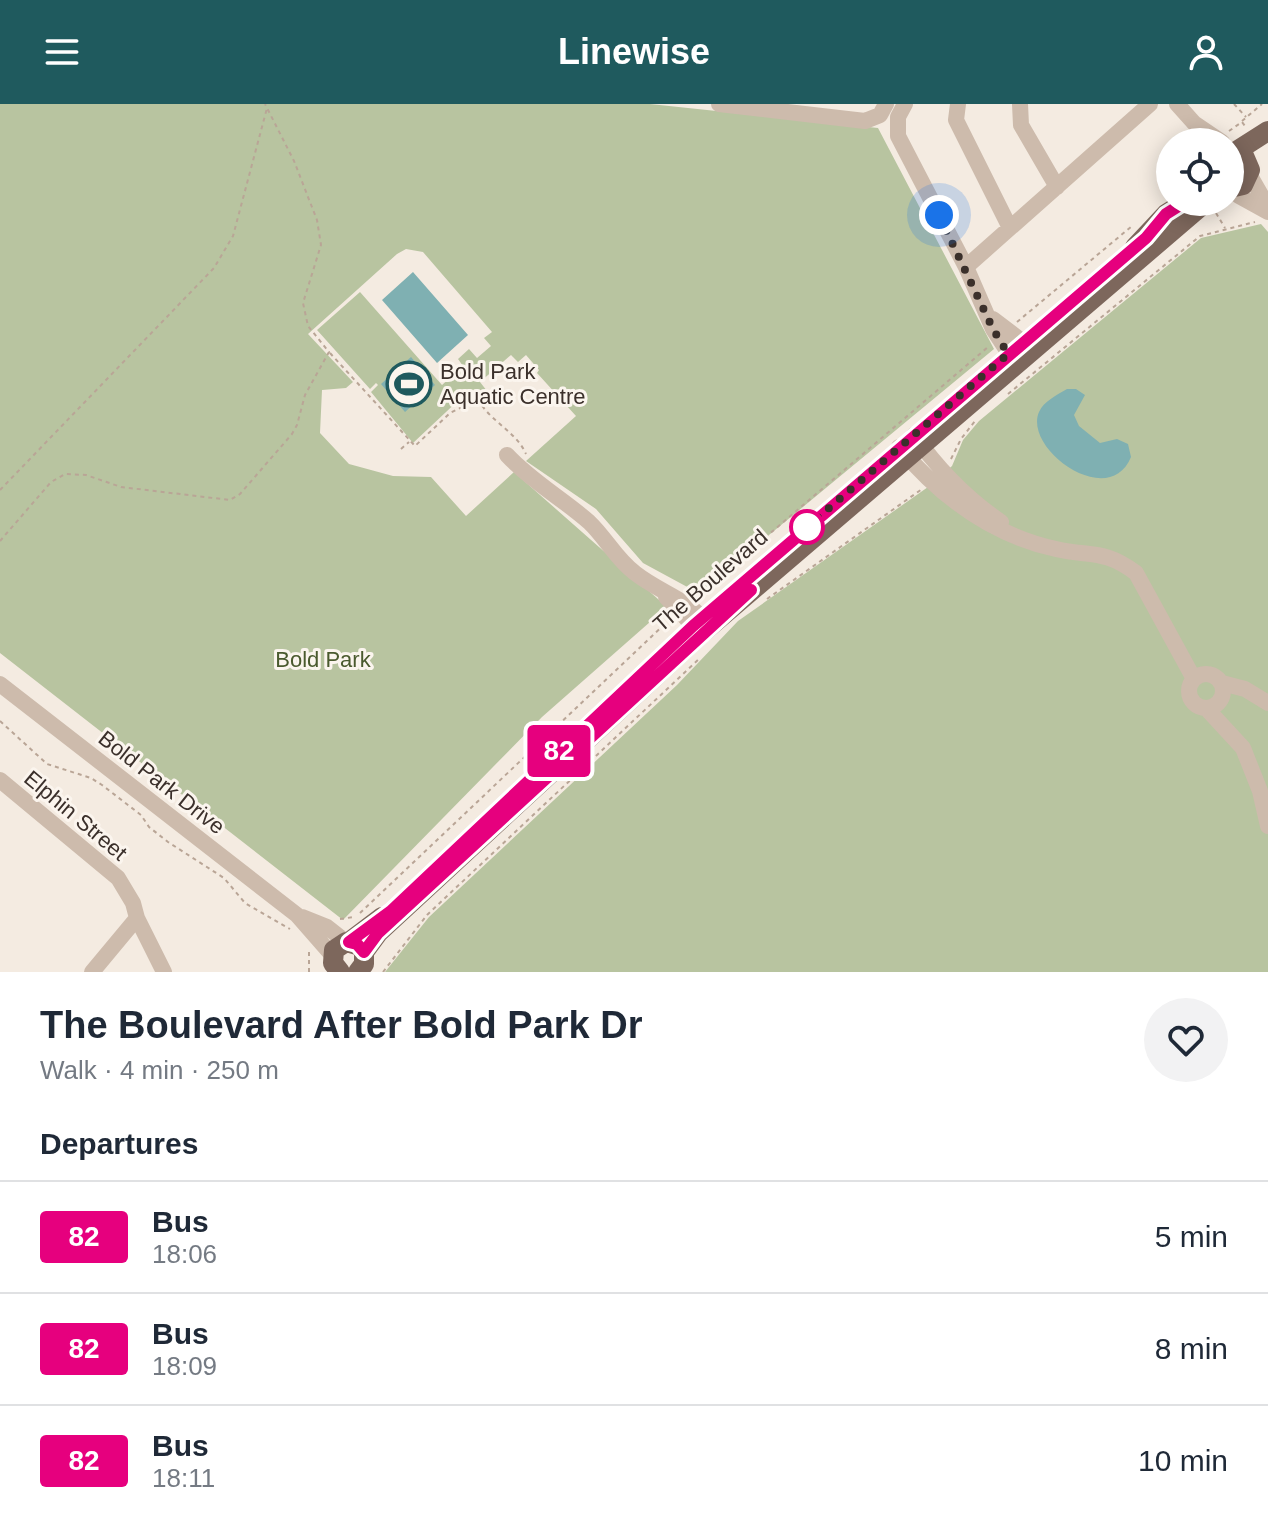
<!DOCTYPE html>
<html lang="en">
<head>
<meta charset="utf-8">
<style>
  body { margin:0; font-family:Arial,sans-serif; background:#f2f2f3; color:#1f2937; height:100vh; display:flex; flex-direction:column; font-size:30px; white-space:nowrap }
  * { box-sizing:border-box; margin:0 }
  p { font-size:26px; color:#747a83 }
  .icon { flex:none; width:44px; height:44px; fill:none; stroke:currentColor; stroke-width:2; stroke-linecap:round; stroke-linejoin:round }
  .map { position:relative; height:868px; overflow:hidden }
  .details { display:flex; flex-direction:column; background:#fff; flex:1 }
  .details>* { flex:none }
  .badge { padding:0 16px; border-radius:6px; font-size:28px; line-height:52px }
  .tools { position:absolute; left:1156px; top:24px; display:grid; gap:16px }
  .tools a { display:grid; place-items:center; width:88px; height:88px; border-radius:50%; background:#fff; box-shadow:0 4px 20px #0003; font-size:40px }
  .you { position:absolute; width:40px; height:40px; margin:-20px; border:6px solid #fff; border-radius:50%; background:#1a73e8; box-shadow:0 0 0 12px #1a73e833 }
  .map>.badge { position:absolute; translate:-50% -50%; box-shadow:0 0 0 4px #fff }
  h2 { padding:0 40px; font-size:30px; line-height:72px }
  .round { display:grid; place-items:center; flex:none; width:84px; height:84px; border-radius:42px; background:#f2f2f3 }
  .summary { display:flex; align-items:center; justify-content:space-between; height:136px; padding:0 40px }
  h1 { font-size:38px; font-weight:600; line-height:60px }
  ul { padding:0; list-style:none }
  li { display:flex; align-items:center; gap:24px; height:112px; padding:0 40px; border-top:2px solid #e0e1e3 }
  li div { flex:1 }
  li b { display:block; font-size:30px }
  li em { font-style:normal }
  li .badge { min-width:88px; font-weight:700; text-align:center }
  header { display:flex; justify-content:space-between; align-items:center; height:104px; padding:0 40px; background:#1f5a5e; color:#fff; font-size:36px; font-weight:600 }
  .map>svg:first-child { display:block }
  .green { fill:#b8c4a0 }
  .water { fill:#7fb0b2 }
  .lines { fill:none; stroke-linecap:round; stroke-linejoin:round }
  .path { stroke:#b9a596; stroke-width:2; stroke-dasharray:4 4; stroke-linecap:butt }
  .minor { stroke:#cdbbac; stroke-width:16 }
  .major { stroke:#7d675c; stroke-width:20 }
  .line-casing { stroke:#fff; stroke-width:18 }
  .line { stroke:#e6007e; stroke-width:12 }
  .walk { stroke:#3b302b; stroke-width:8; stroke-dasharray:0 14.4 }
  .stop-dot { fill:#fff; stroke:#e6007e; stroke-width:4 }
  .labels { text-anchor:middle; stroke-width:6; stroke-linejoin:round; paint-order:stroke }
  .poi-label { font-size:22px; fill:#3b302b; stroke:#fbf5ee; text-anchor:start }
  .street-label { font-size:22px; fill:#3b302b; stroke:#fbf5ee }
  .park-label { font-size:22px; fill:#4a5a2e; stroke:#fbf5ee }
</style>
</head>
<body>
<header><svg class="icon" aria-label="menu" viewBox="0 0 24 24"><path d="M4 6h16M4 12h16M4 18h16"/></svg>Linewise<svg class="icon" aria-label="person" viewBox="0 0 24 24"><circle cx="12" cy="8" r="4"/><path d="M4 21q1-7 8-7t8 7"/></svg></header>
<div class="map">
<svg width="1268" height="868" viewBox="0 0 1268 868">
  <rect width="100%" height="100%" fill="#f4ebe1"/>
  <!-- green -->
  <path class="green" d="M 0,0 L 650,0 L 878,24 L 994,245 L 711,479 L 706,488 L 691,485 L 643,459 L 596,405 L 526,357 L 576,312 L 537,269 L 539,266 L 526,251 L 518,258 L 511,251 L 480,278 L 487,287 L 466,297 L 462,293 L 413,339 L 371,288 L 378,281 L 376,279 L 370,285 L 317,226 L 360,188 L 442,281 L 463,262 L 458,255 L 469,245 L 477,254 L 491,242 L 484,234 L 492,228 L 423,148 L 406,145 L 397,150 L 308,230 L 353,278 L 346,284 L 322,286 L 320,329 L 349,360 L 393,372 L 431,373 L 466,412 L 514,368 L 667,503 L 542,613 L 343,816 L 0,549 Z
    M 1261,120 L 1268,128 L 1268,868 L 385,868 L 429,813 L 677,581 L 738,517 L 928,383 L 952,362 L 963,336 L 979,317 L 1201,134 Z"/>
  <!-- water -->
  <path class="water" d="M 413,168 L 468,231 L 437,259 L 382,196 Z
    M 411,253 L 435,281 L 405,308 L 381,280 Z
    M 1067,285 L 1076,285 L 1085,291 L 1074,311 L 1079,322 L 1100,339 L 1117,335 L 1128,340 L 1131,353 C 1109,407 1023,345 1039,308 C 1044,297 1057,291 1067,285 Z"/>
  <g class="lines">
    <!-- path -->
    <path class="path" d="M 1234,0 L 1246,13
      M 1242,17 L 1262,0
      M 1229,27 L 1242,18 L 1245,22
      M 1216,109 L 1225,124
      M 1017,218 L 1132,122
      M 330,249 L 415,342 L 450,309 L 478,295 L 476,292
      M 1008,290 L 1200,132 L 1255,118
      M 478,295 C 489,317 516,327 526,350
      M 401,345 L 409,338
      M 951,355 L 961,335 L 975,317
      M 0,386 L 214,164 L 233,132 L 267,4
      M 0,437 L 51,378 L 65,370 L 86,371 L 121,383 L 230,396 L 240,390 L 292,330 L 297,321 L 305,291 L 329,248 L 308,222 L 303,199 L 321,141 L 317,116 L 294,57 L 265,0
      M 698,491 L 988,243
      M 767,495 L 922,385
      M 0,617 L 47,660 L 91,674 L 102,681 L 141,711 L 149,723 L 168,738 L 224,774 L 245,799 L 290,825
      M 360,809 L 669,516
      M 340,815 L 354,813
      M 309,868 L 309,845
      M 383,868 L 427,811 L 700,554"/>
    <!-- minor -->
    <path class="minor" d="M 719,0 L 865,17 L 880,11 L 886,0
      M 905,0 L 898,13 L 898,32 L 966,163 L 993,225 L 1016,260
      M 958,0 L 956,16 L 1010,124
      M 1020,0 L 1021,21 L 1057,83
      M 1177,0 L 1194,19 L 1222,38
      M 1249,70 L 1268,103
      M 1230,84 L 1239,92 L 1268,108
      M 966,163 L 1150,0
      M 993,215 L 1023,238 L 1030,247
      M 914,331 C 938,365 966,394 1001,418
      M 899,343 C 940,392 992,431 1056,445 C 1091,453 1104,445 1136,469 L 1194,575
      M 507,351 C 531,377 563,395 589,418 C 606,434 616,455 635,469 C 662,490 687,494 710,522
      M 666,493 L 701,530
      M1189 587a17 17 0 1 1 34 0a17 17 0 1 1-34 0Z
      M 1222,579 L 1245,585 L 1268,599
      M 0,580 L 297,811 L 332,851
      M 1207,605 L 1243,644 L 1260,687 L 1268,722
      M 0,676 L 118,774 L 133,799 L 137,814 L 164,868
      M 302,813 L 327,823 L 346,838
      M 92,868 L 137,814"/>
    <!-- major -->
    <path class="major" d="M 1230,48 L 1244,52 L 1250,66 L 1243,81 L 1230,84
      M 1235,48 L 1268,27
      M 1135,143 L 1166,110 L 1185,98
      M 349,838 L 382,813
      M 340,868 L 333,859 L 334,846 L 346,838 L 360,842
      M 358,868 L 364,860 L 364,848 L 378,829 L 701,530 L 1206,98"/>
  </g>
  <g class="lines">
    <!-- line casing -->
    <g class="line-casing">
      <path id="line" d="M 751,486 L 378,829 L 364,848 L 357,840 L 349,838 L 391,807 L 693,522 L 1146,134 L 1166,110 L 1185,98"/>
    </g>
    <!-- line -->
    <use href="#line" class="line"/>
    <!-- walk -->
    <path class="walk" d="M 807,423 L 1008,250 L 993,225 L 939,111"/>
  </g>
  <!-- icons -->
  <defs>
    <g id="stadium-ring" transform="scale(2.3)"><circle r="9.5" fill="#fbf5ee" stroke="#1f5a5e" stroke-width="1.5"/><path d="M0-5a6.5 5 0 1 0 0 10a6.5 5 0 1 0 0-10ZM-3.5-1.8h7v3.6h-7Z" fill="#1f5a5e"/></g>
  </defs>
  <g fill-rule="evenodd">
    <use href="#stadium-ring" x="409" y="280"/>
  </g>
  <!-- markers -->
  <circle class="stop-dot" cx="807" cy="423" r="16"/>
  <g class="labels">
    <!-- poi labels -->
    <g class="poi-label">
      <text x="440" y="275">Bold Park<tspan x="440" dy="25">Aquatic Centre</tspan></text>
    </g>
    <!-- street labels -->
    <g class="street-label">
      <text transform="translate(710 476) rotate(-41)" y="8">The Boulevard</text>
      <text transform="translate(162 678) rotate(38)" y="8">Bold Park Drive</text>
      <text transform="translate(76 711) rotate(40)" y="8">Elphin Street</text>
    </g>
    <!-- park labels -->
    <g class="park-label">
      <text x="323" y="563">Bold Park</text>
    </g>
  </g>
</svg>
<div class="tools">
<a><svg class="icon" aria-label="locate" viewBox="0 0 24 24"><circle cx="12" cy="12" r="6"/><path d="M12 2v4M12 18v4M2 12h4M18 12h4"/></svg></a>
</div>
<div class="you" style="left:939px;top:111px"></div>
<b class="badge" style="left:559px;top:647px;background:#e6007e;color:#fff">82</b>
</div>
<section class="details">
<div class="summary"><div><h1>The Boulevard After Bold Park Dr</h1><p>Walk · 4 min · 250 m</p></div><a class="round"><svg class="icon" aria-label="heart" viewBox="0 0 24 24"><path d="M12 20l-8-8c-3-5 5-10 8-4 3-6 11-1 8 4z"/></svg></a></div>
<h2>Departures</h2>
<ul>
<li><span class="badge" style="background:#e6007e;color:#fff">82</span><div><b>Bus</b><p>18:06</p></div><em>5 min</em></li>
<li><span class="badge" style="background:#e6007e;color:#fff">82</span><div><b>Bus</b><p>18:09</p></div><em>8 min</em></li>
<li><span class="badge" style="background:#e6007e;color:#fff">82</span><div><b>Bus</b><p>18:11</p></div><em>10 min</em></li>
</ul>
</section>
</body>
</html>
